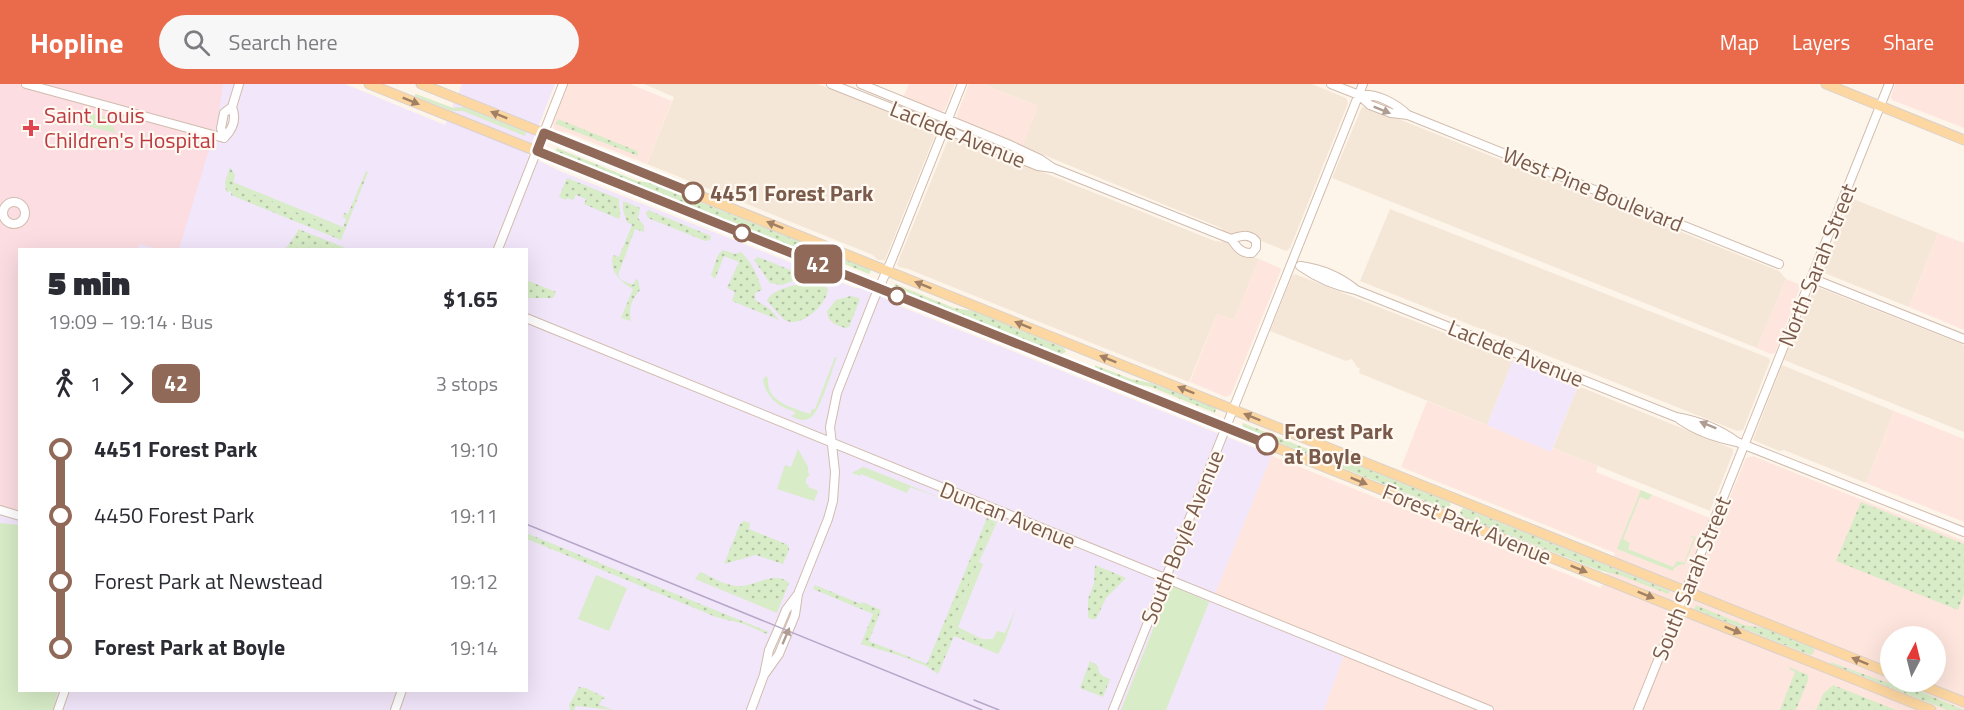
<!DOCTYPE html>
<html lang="en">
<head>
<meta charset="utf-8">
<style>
  body { margin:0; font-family:"Titillium Web",sans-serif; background:#f7f7f7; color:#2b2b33; height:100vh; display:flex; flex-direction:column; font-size:22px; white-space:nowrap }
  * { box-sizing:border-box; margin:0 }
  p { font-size:20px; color:#7c7c81 }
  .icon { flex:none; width:33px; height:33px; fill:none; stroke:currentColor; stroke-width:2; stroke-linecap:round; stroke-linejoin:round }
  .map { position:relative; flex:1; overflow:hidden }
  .sheet { position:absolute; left:18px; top:164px; width:510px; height:444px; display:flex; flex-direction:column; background:#fff; border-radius:0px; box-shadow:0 6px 24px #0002 }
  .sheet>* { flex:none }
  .badge { padding:0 12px; border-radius:9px; font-size:21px; line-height:39px }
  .needle { width:39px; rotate:7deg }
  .buttons { position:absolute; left:1880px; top:542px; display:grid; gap:12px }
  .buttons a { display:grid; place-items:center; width:66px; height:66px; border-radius:50%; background:#fff; box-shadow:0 6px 24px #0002; font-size:30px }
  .map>.badge { position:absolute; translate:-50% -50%; box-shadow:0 0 0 3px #fff }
  .legs { display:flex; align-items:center; gap:9px; height:66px; padding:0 30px; font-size:20px }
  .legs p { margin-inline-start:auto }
  .summary { display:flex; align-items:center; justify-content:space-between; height:102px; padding:0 30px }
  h1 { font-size:33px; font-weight:800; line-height:45px }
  ul { padding:0 30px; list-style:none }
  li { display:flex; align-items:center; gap:21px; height:66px; font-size:22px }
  li i { display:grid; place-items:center; width:9px; height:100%; margin:0 8px; background:currentColor }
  li i::after { content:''; width:15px; height:15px; margin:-8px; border:4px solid; border-radius:50%; background:#fff }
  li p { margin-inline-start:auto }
  li:first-child i { background:linear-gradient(#0000 50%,currentColor 0) }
  li:last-child i { background:linear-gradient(currentColor 50%,#0000 0) }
  header { display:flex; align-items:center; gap:36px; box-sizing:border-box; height:84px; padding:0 30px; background:#ea6a4c; color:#fff }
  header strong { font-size:28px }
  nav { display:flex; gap:33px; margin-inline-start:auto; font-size:21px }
  .search { width:420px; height:54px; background:#f7f7f7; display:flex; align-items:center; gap:15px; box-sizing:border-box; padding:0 21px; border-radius:33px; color:#7c7c81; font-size:22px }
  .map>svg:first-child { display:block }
  .residential { fill:#f5e7d8 }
  .commercial { fill:#fee6de; fill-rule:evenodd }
  .education { fill:#f2e6fa; fill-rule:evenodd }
  .medical { fill:#fbdde2 }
  .grass { fill:url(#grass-dots) }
  .green { fill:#d7ecc7 }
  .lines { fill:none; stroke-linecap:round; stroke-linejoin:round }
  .minor-casing { stroke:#d1bcae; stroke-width:10 }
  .major-casing { stroke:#dad1cd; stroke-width:11 }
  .minor { stroke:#fff; stroke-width:8 }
  .major { stroke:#fdd7a1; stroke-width:9 }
  .tram { stroke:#b8a6c9; stroke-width:1.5 }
  .oneway { fill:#a18065 }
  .oneway2 { fill:#af9c93 }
  .line-1-casing { stroke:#fff; stroke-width:14 }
  .line-1 { stroke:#916958; stroke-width:9 }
  .health-dot { fill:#e0444e; stroke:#fff9f1; stroke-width:2 }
  .stop-1-dot { fill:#fff; stroke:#916958; stroke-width:3 }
  .labels { text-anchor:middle; stroke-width:4.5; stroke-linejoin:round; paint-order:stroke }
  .health-label { font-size:22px; fill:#be3a42; stroke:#fff9f1; text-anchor:start }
  .street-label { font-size:22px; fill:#7a5a4b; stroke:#fff9f1 }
  .stop-label { font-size:22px; font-weight:bold; fill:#7a5a4b; stroke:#fff9f1; text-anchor:start }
</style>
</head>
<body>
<header>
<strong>Hopline</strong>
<div class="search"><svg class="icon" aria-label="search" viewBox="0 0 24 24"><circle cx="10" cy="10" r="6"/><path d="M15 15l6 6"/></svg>Search here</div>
<nav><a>Map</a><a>Layers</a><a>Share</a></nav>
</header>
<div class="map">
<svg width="1964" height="626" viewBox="0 0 1964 626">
  <defs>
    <pattern id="grass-dots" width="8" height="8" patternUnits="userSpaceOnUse" patternTransform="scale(1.5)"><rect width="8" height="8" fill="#d7ecc7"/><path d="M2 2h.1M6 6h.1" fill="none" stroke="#b3c2a4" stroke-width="1.8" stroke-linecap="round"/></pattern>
  </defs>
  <rect width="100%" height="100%" fill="#fdf5ea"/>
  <!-- residential -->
  <path class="residential" d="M 644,0 L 818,0 L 934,45 L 935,51 L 885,176 L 878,176 L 873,171 L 647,80 L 674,13 Z
    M 983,0 L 1312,0 L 1346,14 L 1348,19 L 1290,164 L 1286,167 L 1259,156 L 1248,149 L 1239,148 L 1230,151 L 1225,149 L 1221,144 L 1022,62 L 1038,22 Z
    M 1362,23 L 1371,24 L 1779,187 L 1786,195 L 1757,264 L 1332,94 Z
    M 950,51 L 1215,157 L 1226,158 L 1238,169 L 1259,175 L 1234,236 L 1217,230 L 1189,298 L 908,185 L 899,183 L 897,180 Z
    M 1851,114 L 1938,149 L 1909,223 L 1822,188 Z
    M 1390,125 L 1769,274 L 1770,277 L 1743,346 L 1737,347 L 1360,197 Z
    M 1295,190 L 1513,276 L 1487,341 L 1359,289 L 1360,285 L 1357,283 L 1352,275 L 1346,277 L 1270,247 L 1292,192 Z
    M 1815,202 L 1964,261 L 1964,348 L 1784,276 Z
    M 1782,281 L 1894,327 L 1866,399 L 1784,366 L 1779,367 L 1753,356 Z
    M 1578,302 L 1733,365 L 1733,369 L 1710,427 L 1553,364 Z"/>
  <!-- commercial -->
  <path class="commercial" d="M 568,0 L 630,0 L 672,17 L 647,80 L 568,49 L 554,46 L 553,39 Z
    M 909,0 L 955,0 L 945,26 L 940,28 L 903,13 Z
    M 969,0 L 983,0 L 1038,22 L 1023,62 L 957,35 L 957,30 Z
    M 1895,0 L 1964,0 L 1964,44 L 1892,16 L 1891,13 Z
    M 1938,149 L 1964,159 L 1964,246 L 1909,223 Z
    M 1259,175 L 1280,184 L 1281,186 L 1231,311 L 1226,313 L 1190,298 L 1217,230 L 1234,236 Z
    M 1786,195 L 1801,201 L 1775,269 L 1770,270 L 1757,264 Z
    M 892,216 L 894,220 L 1601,504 L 1615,469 L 1401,383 L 1427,317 L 1551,367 L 1553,364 L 1598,382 L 1596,388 L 1720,438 L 1746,374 L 1753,372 L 1964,457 L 1964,626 L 761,626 ZM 1890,552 L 1935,552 L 1935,597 L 1890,597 Z
    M 1894,327 L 1964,355 L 1964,438 L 1866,399 Z"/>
  <!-- education -->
  <path class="education" d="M 0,0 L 345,0 L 445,41 L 462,0 L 555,0 L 527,71 L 560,87 L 855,204 L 860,204 L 890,216 L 894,220 L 1272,371 L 1212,517 L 1344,571 L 1324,626 L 0,626 ZM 20,165 L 526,165 L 526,606 L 20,606 Z
    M 1513,276 L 1578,302 L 1551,368 L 1487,341 Z"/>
  <!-- medical -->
  <path class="medical" d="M 0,0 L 223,0 L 217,39 L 179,165 L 157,165 L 139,160 L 138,165 L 20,165 L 19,427 L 0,422 Z"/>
  <!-- grass -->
  <path class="grass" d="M 558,35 L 637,67 L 638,72 L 556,40 Z
    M 557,64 L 637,97 L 652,99 L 871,186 L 869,190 L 810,166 L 796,165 L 555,68 Z
    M 230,83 L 235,91 L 233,101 L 243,107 L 272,117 L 289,127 L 301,129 L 330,142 L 343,144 L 346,135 L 343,133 L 344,129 L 348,130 L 366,87 L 368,88 L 341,156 L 231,111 L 231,107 L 226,108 L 225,98 Z
    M 567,94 L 619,115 C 618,122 622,130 619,135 L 584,120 L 586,115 L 576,111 L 573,116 L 567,114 L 566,116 L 559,113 Z
    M 623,117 L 640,124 L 638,134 L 644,142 L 644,148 L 635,145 L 618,191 L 621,196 L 633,201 L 636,195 L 638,196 L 640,206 C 632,214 628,225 631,237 L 621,234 L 633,205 C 620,198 609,187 613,171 L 619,173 L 632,141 L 627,138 L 623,126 Z
    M 648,126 L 711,152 L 710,156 L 705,157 L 648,134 L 646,130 Z
    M 298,145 L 348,165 L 283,165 L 287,163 L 298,147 Z
    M 723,166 L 735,170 L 741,168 C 752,179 757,190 762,206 L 755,209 L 755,216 L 770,225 L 779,236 L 732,217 L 735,208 L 727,204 L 739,178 L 724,172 L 715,195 L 711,191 L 718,171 Z
    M 758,173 L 800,190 L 801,194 L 782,201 L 770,199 L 754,176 Z
    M 526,196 L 556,208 L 553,214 L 527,214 Z
    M 820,198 L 828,205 C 827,220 803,243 787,237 C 783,236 771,221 767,217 C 771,203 807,198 820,198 Z
    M 895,200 L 954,224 L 973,227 L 1064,264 L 1066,268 L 1059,271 L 894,204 Z
    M 851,212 L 859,214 L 859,218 L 849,243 L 845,244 C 836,241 827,238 827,227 L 836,216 Z
    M 1095,281 L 1131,295 L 1151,299 L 1216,324 L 1215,329 L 1151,303 L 1131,299 L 1095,285 Z
    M 1243,339 L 1305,364 L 1324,368 L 1449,418 L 1451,421 L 1446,425 L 1242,344 Z
    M 1861,418 L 1964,460 L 1964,510 L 1958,526 L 1836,477 Z
    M 1463,424 L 1466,425 L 1670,507 L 1668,510 L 1622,492 L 1598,486 L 1462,432 L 1460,428 Z
    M 987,434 L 994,437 L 952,545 L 985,558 L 983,564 L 954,552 L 938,590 L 926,582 L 901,572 L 861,560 L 873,530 L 813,505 L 815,501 L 861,520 L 862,518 L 881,526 L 869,557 L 927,580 Z
    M 744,437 L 750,439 L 749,445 L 788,461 L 789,466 L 783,480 L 756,471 L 724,480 L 740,440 Z
    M 526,449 L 769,548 L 767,550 L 744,540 L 716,533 L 527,455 Z
    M 1095,481 L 1126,494 L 1106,514 L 1096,535 L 1091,535 L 1088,533 L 1088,515 L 1094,499 Z
    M 705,490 C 715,495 727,502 738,502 C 754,503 774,486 789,499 L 780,521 L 776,514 L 759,517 L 752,516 L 708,498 Z
    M 1696,521 L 1744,541 L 1763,544 L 1813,564 L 1814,566 L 1813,570 L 1810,571 L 1694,525 Z
    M 1090,577 L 1098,582 C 1098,591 1103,592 1110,595 L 1103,613 L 1080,604 Z
    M 1831,578 L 1882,597 L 1903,600 L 1964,626 L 1947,626 L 1831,580 Z
    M 1789,583 L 1808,591 L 1808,596 L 1796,626 L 1780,626 L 1795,588 L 1789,585 Z
    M 1833,601 L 1896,626 L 1816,626 L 1823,610 Z
    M 579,603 L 586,604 L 606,614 L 602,615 L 599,621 L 614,626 L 576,622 L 574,626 L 570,626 L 569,621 Z"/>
  <!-- green -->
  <path class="green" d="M 416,10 L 453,24 L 464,23 L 526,48 L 525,52 L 463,27 L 452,27 L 414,12 Z
    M 86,28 L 109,34 L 116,49 L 82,41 Z
    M 233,98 L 343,143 L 343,144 L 330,142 L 301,129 L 289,127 L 272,117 L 240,106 L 233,101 Z
    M 835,273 L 837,273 C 832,285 820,329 810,334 C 803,338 797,335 791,332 L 795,330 L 794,327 C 778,323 765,312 763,295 L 766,292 L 768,294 C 766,318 791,323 810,330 L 812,325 L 815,325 Z
    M 798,365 L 808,383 L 808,389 L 810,390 L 806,395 L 806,400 L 809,401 L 808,403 L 818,407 L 814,417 L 777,405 L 785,381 L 791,383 Z
    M 863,383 L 869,385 L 941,414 L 910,403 L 907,409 L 861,390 L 860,392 L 852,389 Z
    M 1641,406 L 1652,411 L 1648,416 L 1640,413 L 1623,455 L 1630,459 L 1628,465 L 1673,483 L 1677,477 L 1684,479 L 1694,454 L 1688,451 L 1696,453 L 1684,481 L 1681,480 L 1674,484 L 1673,487 L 1617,465 Z
    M 994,437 L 997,438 L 979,478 L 983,480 L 958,543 L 982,555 L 993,555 L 997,547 L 1005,549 L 1016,524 L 1005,557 L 998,570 L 983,564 L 985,558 L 952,545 Z
    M 0,439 L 19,441 L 20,606 L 58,606 L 53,626 L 0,626 Z
    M 700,488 L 705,490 L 708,498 L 752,516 C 763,518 767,512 776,514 L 780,521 L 777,529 L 695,495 Z
    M 596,491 L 627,504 L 609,547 L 578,535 Z
    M 1172,502 L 1209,518 L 1166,626 L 1121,626 L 1169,505 Z"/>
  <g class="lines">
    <!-- minor casing -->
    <g class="minor-casing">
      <path id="minor" d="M 26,0 L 224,54
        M 831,0 L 1038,82 L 1052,84
        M 861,0 L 1010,61 L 1040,75 L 1053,84 L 1231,155 C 1237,163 1241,170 1252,169 L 1256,164 L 1256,157 C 1248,149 1241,152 1231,155
        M 1331,0 L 1359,11 L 1370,21 L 1391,29 L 1408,31
        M 1359,11 C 1377,9 1395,19 1408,31 L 1779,180
        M 224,54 L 221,44 L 224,29 L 232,23 L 239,0
        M 224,54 C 233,45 237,35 232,23
        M3 129a11 11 0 1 1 22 0a11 11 0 1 1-22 0Z
        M 498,165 L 563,0
        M 1300,182 C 1317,194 1335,202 1356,206 L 1676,333 C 1699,337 1718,344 1737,358
        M 1301,182 C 1322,185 1339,192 1355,205
        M 1811,194 L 1964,255
        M 526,234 L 1489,626
        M 1679,335 C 1696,347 1716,354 1737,358 L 1964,448
        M 0,426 L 20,432
        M 764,591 L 779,570 L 795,531 L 798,510 L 828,435 L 833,417 L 835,388 L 830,343 L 837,309 L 874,215 L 892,175 L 962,0
        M 58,626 L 65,606
        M 395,626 L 402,606
        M 751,626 L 764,591 L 769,566 L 777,548 L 786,526 L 798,510
        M 1113,626 L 1363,0
        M 1638,626 L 1889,0"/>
    </g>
    <!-- major casing -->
    <g class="major-casing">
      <path id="major" d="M 369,0 L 1931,626
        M 421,0 L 1890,589
        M 1826,0 L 1964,56
        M 1911,597 L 1964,618"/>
    </g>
    <!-- minor -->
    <use href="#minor" class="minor"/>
    <!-- major -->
    <use href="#major" class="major"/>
    <!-- tram -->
    <path class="tram" d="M 526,440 L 982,626
      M 974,616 L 999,626"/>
  </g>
  <!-- one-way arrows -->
  <defs><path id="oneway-solid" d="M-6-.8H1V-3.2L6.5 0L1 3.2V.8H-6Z" transform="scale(1.5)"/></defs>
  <g class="oneway">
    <use href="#oneway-solid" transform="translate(411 17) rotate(22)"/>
    <use href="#oneway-solid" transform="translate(499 31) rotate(-158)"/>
    <use href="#oneway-solid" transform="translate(775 141) rotate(-158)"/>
    <use href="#oneway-solid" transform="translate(923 201) rotate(-158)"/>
    <use href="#oneway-solid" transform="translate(1023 241) rotate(-158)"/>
    <use href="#oneway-solid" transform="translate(1108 275) rotate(-158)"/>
    <use href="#oneway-solid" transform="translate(1186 306) rotate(-158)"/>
    <use href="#oneway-solid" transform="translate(1252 333) rotate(-158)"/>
    <use href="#oneway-solid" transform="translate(1359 397) rotate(22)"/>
    <use href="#oneway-solid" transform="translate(1579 485) rotate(22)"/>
    <use href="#oneway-solid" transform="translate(1646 511) rotate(22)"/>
    <use href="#oneway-solid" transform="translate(1733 546) rotate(22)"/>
    <use href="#oneway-solid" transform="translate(1860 577) rotate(-158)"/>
  </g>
  <g class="oneway2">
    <use href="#oneway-solid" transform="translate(1382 26) rotate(22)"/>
    <use href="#oneway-solid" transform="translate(1708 341) rotate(-158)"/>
    <use href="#oneway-solid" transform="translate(786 552) rotate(-67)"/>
  </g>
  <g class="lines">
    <!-- line-1 casing -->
    <g class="line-1-casing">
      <path id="line-1" d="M 693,109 L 544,49 L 537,67 L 1267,360"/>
    </g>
    <!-- line-1 -->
    <use href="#line-1" class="line-1"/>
  </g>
  <!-- markers -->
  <path class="health-dot" d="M28 35h6v6h6v6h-6v6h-6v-6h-6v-6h6z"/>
  <g class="stop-1-dot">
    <circle cx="693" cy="109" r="10"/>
    <circle cx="742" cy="149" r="8"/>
    <circle cx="897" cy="212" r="8"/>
    <circle cx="1267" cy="360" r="10"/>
  </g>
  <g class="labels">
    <!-- health labels -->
    <g class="health-label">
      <text x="44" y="39">Saint Louis<tspan x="44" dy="25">Children's Hospital</tspan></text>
    </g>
    <!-- street labels -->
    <g class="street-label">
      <text transform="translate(958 50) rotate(22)" y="8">Laclede Avenue</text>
      <text transform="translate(1593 105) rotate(22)" y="8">West Pine Boulevard</text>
      <text transform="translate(1817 181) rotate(-68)" y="8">North Sarah Street</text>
      <text transform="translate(1516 269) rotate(22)" y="8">Laclede Avenue</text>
      <text transform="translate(1008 431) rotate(22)" y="8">Duncan Avenue</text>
      <text transform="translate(1467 440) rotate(22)" y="8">Forest Park Avenue</text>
      <text transform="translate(1182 453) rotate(-68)" y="8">South Boyle Avenue</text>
      <text transform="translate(1691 494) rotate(-68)" y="8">South Sarah Street</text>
    </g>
    <!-- stop labels -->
    <g class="stop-label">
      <text x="710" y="117">4451 Forest Park</text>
      <text x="1284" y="355">Forest Park<tspan x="1284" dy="25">at Boyle</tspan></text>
    </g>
  </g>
</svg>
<div class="buttons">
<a><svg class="needle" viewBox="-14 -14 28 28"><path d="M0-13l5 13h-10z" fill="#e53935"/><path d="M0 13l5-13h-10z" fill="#7c7c81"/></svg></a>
</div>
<b class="badge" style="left:818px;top:180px;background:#916958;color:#fff">42</b>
<section class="sheet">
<div class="summary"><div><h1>5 min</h1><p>19:09 – 19:14 · Bus</p></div><b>$1.65</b></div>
<div class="legs"><svg class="icon" aria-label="walk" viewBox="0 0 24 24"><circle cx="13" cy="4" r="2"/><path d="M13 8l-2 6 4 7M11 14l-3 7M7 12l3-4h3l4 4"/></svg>1<svg class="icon" aria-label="forward" viewBox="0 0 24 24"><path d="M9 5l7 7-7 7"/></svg><b class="badge" style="background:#916958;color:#fff">42</b><p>3 stops</p></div>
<ul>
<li><i style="color:#916958"></i><b>4451 Forest Park</b><p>19:10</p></li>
<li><i style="color:#916958"></i><span>4450 Forest Park</span><p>19:11</p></li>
<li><i style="color:#916958"></i><span>Forest Park at Newstead</span><p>19:12</p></li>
<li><i style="color:#916958"></i><b>Forest Park at Boyle</b><p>19:14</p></li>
</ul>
</section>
</div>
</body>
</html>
